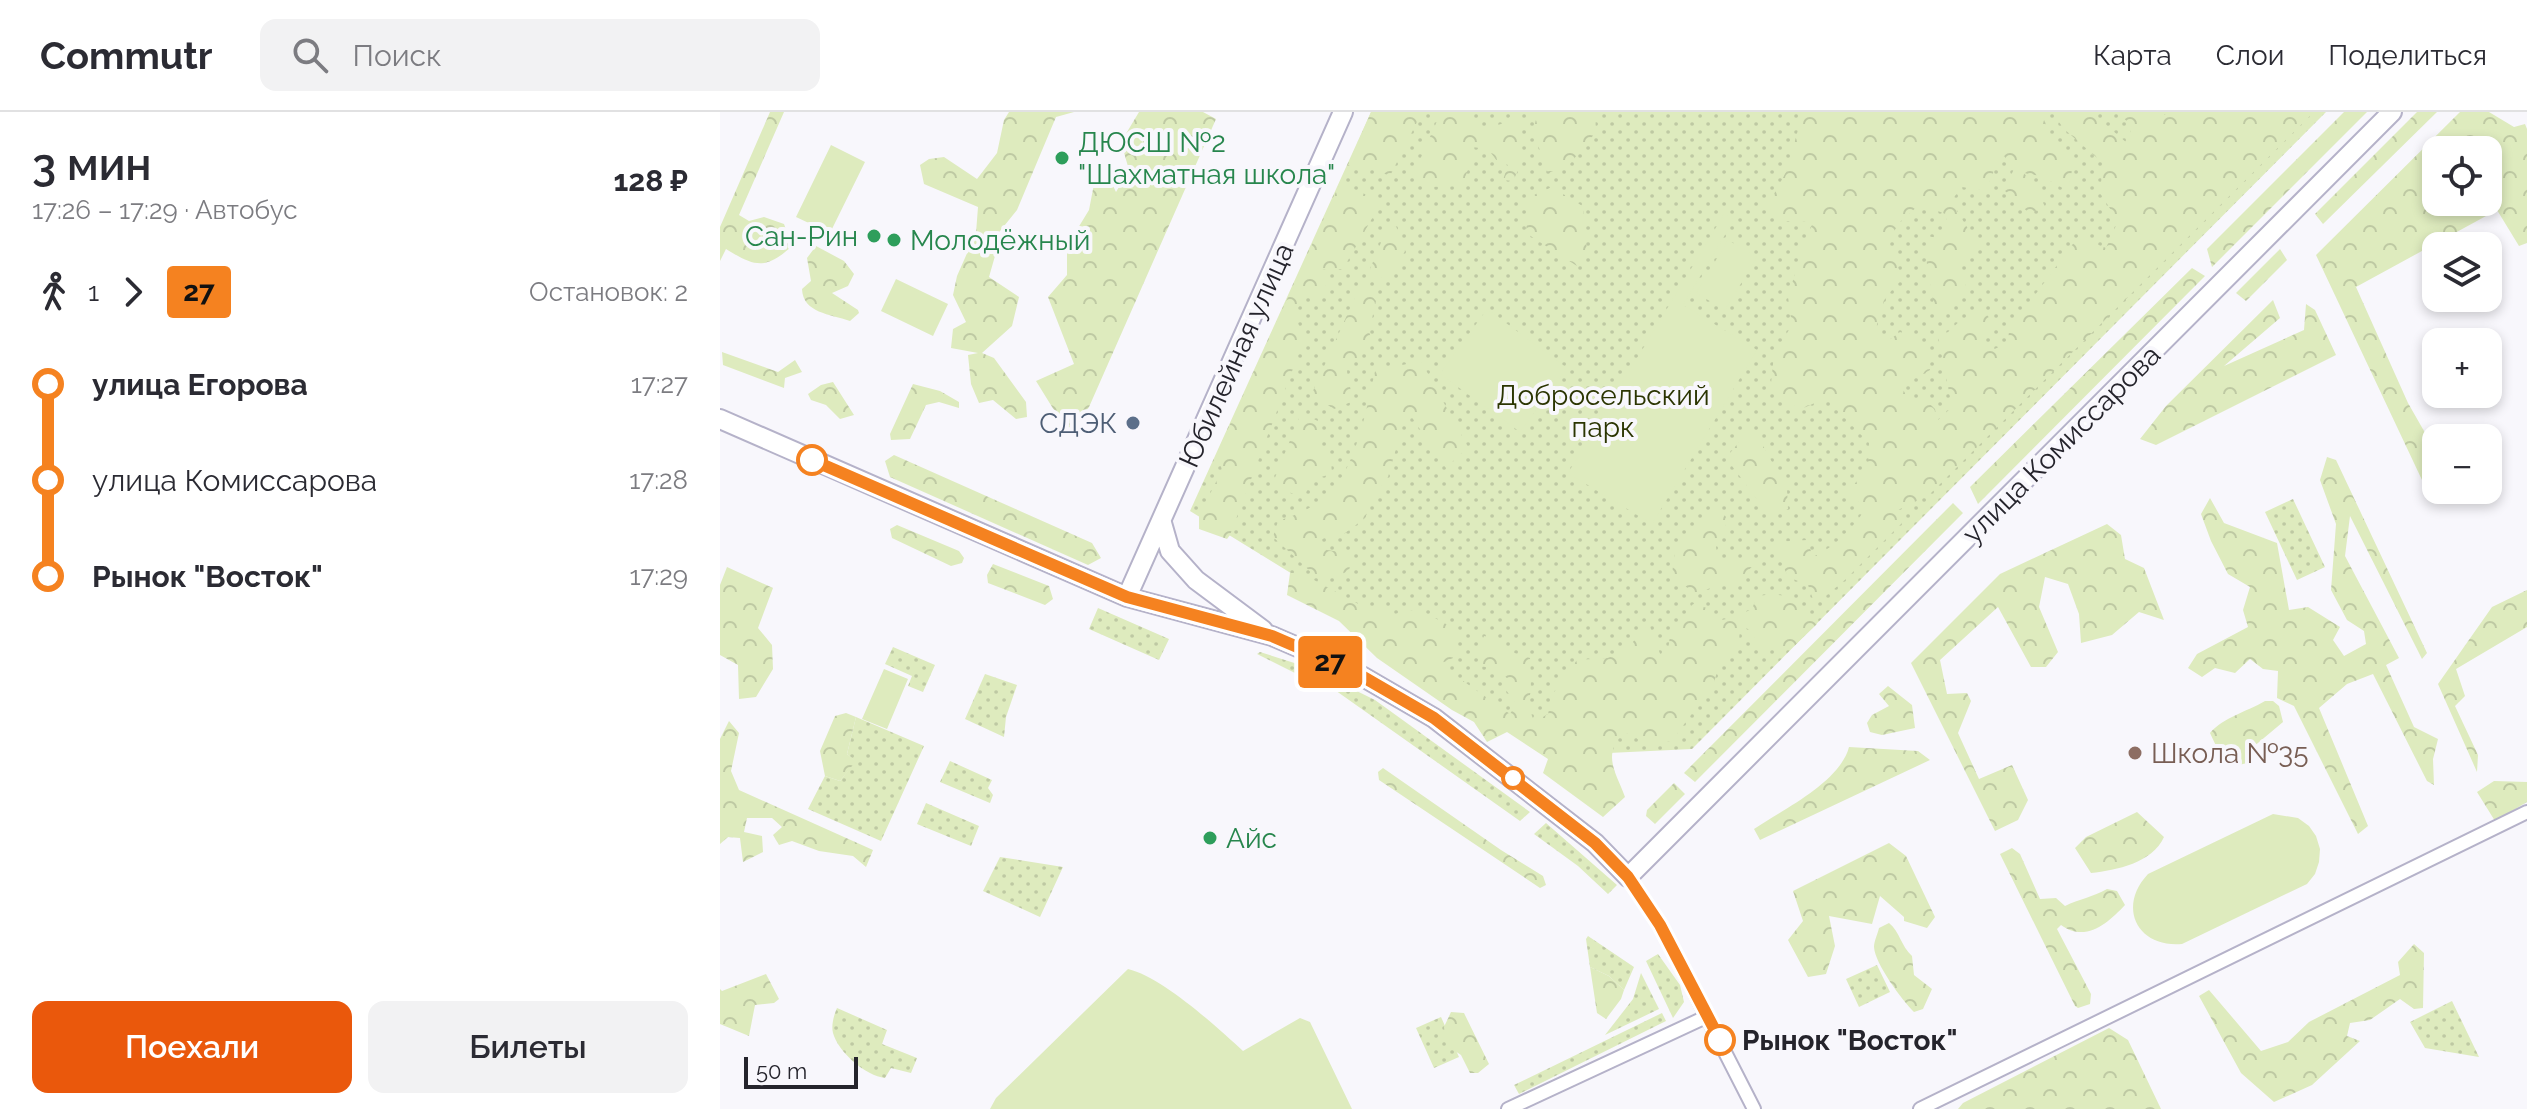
<!DOCTYPE html>
<html lang="ru">
<head>
<meta charset="utf-8">
<style>
  body { margin:0; font-family:Raleway,sans-serif; background:#f2f2f3; color:#2b2b33; height:100vh; display:flex; flex-direction:column; font-size:30px; white-space:nowrap }
  * { box-sizing:border-box; margin:0 }
  p { font-size:26px; color:#7c7c81 }
  .icon { flex:none; width:44px; height:44px; fill:none; stroke:currentColor; stroke-width:2; stroke-linecap:round; stroke-linejoin:round }
  .map { position:relative; flex:1; overflow:hidden }
  .side { display:flex; flex-direction:column; background:#fff; width:720px }
  .side>* { flex:none }
  .badge { padding:0 16px; border-radius:6px; font-size:28px; line-height:52px }
  .tools { position:absolute; left:1702px; top:24px; display:grid; gap:16px }
  .tools a { display:grid; place-items:center; width:80px; height:80px; border-radius:16px; background:#fff; box-shadow:0 4px 12px #0003; font-size:40px }
  .scale { position:absolute; left:24px; bottom:20px; width:114px; box-sizing:border-box; padding-left:8px; border:4px solid #25242c; border-top:0; font-size:22px; line-height:28px; white-space:nowrap; color:#25242c; -webkit-text-stroke:6px #f8f7fc; paint-order:stroke }
  .map>.badge { position:absolute; translate:-50% -50%; box-shadow:0 0 0 4px #fff }
  .legs { display:flex; align-items:center; gap:12px; height:88px; padding:0 32px; font-size:26px }
  .legs p { margin-inline-start:auto }
  .headline { display:flex; align-items:center; justify-content:space-between; height:136px; padding:0 32px }
  h1 { font-size:44px; font-weight:600; line-height:60px }
  .action { display:flex; gap:16px; margin-top:auto; padding:16px 32px }
  .action a { flex:1; height:92px; border-radius:16px; background:#ea580c; color:#fff; font-size:32px; font-weight:600; line-height:92px; text-align:center }
  .action a+a { background:#f2f2f3; color:#2b2b33 }
  ul { padding:0 32px; list-style:none }
  li { display:flex; align-items:center; gap:28px; height:96px; font-size:30px }
  li i { display:grid; place-items:center; width:12px; height:100%; margin:0 10px; background:currentColor }
  li i::after { content:''; width:20px; height:20px; margin:-10px; border:6px solid; border-radius:50%; background:#fff }
  li p { margin-inline-start:auto }
  li:first-child i { background:linear-gradient(#0000 50%,currentColor 0) }
  li:last-child i { background:linear-gradient(currentColor 50%,#0000 0) }
  header { display:flex; align-items:center; gap:48px; box-sizing:border-box; height:112px; padding:0 40px; background:#fff; border-bottom:2px solid #e1e1e2 }
  header strong { font-size:38px }
  nav { display:flex; gap:44px; margin-inline-start:auto; font-size:28px }
  .search { width:560px; height:72px; background:#f2f2f3; display:flex; align-items:center; gap:20px; box-sizing:border-box; padding:0 28px; border-radius:16px; color:#7c7c81; font-size:30px }
  main { display:flex; flex:1; min-height:0 }
  .map>svg:first-child { display:block }
  .grass { fill:url(#grass-dots) }
  .forest { fill:url(#forest-crowns); fill-rule:evenodd }
  .pitch { fill:#deebbe }
  .lines { fill:none; stroke-linecap:round; stroke-linejoin:round }
  .street-casing { stroke:#b5b2c9; stroke-width:16 }
  .secondary-casing { stroke:#b5b2c9; stroke-width:22 }
  .street { stroke:#fff; stroke-width:12 }
  .secondary { stroke:#fff; stroke-width:18 }
  .line-1-casing { stroke:#fff; stroke-width:18 }
  .line-1 { stroke:#f58220; stroke-width:12 }
  .leisure-dot { fill:#2e9e5b; stroke:#f8f7fc; stroke-width:3 }
  .service-dot { fill:#5c6f8a; stroke:#f8f7fc; stroke-width:3 }
  .stop-1-dot { fill:#fff; stroke:#f58220; stroke-width:4 }
  .education-dot { fill:#8d6e63; stroke:#f8f7fc; stroke-width:3 }
  .labels { text-anchor:middle; stroke-width:8; stroke-linejoin:round; paint-order:stroke }
  .leisure-label { font-size:28px; fill:#27864d; stroke:#f8f7fc; text-anchor:start }
  .street-label { font-size:28px; fill:#25242c; stroke:#f8f7fc }
  .park-label { font-size:28px; fill:#2b3502; stroke:#f8f7fc }
  .service-label { font-size:28px; fill:#4e5e75; stroke:#f8f7fc; text-anchor:end }
  .education-label { font-size:28px; fill:#785e54; stroke:#f8f7fc; text-anchor:start }
  .stop-label { font-size:28px; font-weight:bold; fill:#25242c; stroke:#f8f7fc; text-anchor:start }
</style>
</head>
<body>
<header>
<strong>Commutr</strong>
<div class="search"><svg class="icon" aria-label="search" viewBox="0 0 24 24"><circle cx="10" cy="10" r="6"/><path d="M15 15l6 6"/></svg>Поиск</div>
<nav><a>Карта</a><a>Слои</a><a>Поделиться</a></nav>
</header>
<main>
<section class="side">
<div class="headline"><div><h1>3 мин</h1><p>17:26 – 17:29 · Автобус</p></div><b>128 ₽</b></div>
<div class="legs"><svg class="icon" aria-label="walk" viewBox="0 0 24 24"><circle cx="13" cy="4" r="2"/><path d="M13 8l-2 6 4 7M11 14l-3 7M7 12l3-4h3l4 4"/></svg>1<svg class="icon" aria-label="forward" viewBox="0 0 24 24"><path d="M9 5l7 7-7 7"/></svg><b class="badge" style="background:#f58220;color:#111">27</b><p>Остановок: 2</p></div>
<ul>
<li><i style="color:#f58220"></i><b>улица Егорова</b><p>17:27</p></li>
<li><i style="color:#f58220"></i><span>улица Комиссарова</span><p>17:28</p></li>
<li><i style="color:#f58220"></i><b>Рынок &quot;Восток&quot;</b><p>17:29</p></li>
</ul>
<div class="action"><a>Поехали</a><a>Билеты</a></div>
</section>
<div class="map">
<svg width="1807" height="997" viewBox="0 0 1807 997">
  <defs>
    <pattern id="grass-dots" width="8" height="8" patternUnits="userSpaceOnUse" patternTransform="scale(2)"><rect width="8" height="8" fill="#deebbe"/><path d="M2 2h.1M6 6h.1" fill="none" stroke="#bec9a3" stroke-width="1.8" stroke-linecap="round"/></pattern>
    <pattern id="forest-crowns" width="20" height="18" patternUnits="userSpaceOnUse" patternTransform="scale(2)"><rect width="20" height="18" fill="#deebbe"/><path d="M2 6a3 3 0 1 1 6 0M12 15a3 3 0 1 1 6 0" fill="none" stroke="#bec9a3"/></pattern>
  </defs>
  <rect width="100%" height="100%" fill="#f8f7fc"/>
  <!-- grass -->
  <path class="grass" d="M 651,0 L 1606,0 L 972,637 L 847,643 L 647,508 L 470,399 Z
    M 1573,387 L 1605,455 L 1577,468 L 1545,400 Z
    M 378,496 L 449,527 L 439,548 L 369,517 Z
    M 173,535 L 215,553 L 203,580 L 188,574 L 192,564 L 165,552 Z
    M 540,540 L 590,556 L 655,588 L 810,700 L 800,709 L 588,559 L 583,565 L 537,542 Z
    M 265,562 L 297,573 L 286,605 L 284,625 L 245,607 Z
    M 136,605 L 204,634 L 161,729 L 88,697 L 105,664 L 120,669 L 135,649 L 127,642 Z
    M 230,649 L 272,668 L 268,676 L 273,683 L 270,691 L 220,670 Z
    M 206,691 L 259,714 L 251,734 L 197,712 Z
    M 826,711 L 897,773 L 888,782 L 858,754 L 814,722 Z
    M 280,745 L 343,755 L 320,805 L 263,779 Z
    M 868,824 L 914,855 L 904,878 L 889,864 L 870,855 L 866,827 Z
    M 938,842 L 960,873 L 964,890 L 953,906 L 926,849 Z
    M 1157,853 L 1170,880 L 1139,895 L 1126,867 Z
    M 921,861 L 939,897 L 885,923 L 913,887 Z
    M 1732,889 L 1759,945 L 1705,936 L 1690,910 Z
    M 117,896 L 167,918 L 162,932 L 197,946 L 191,961 L 171,956 L 165,966 C 146,964 118,940 113,921 C 111,913 114,903 117,896 Z
    M 942,901 L 946,909 L 799,982 L 794,973 Z
    M 721,905 L 739,945 L 714,956 L 696,916 Z"/>
  <!-- forest -->
  <path class="forest" d="M 50,0 L 64,0 L 19,103 L 29,109 L 44,105 L 64,112 L 72,134 C 46,158 35,155 6,137 L 0,149 L 0,115 Z
    M 289,0 L 354,0 L 336,5 L 297,98 L 276,124 L 277,137 L 269,165 L 299,185 L 292,214 L 262,241 L 274,246 L 306,290 L 307,305 L 296,307 L 273,288 L 259,291 L 251,272 L 248,243 L 258,241 L 231,236 L 233,217 L 246,210 L 233,183 L 237,164 L 256,121 L 258,95 L 204,72 L 200,53 L 209,47 L 224,45 L 257,67 L 277,41 L 284,8 Z
    M 419,0 L 483,0 L 496,7 L 369,295 L 350,324 L 316,269 L 354,252 L 328,185 L 347,163 L 347,134 L 369,98 L 374,72 L 384,55 L 396,80 L 409,58 L 401,30 Z
    M 651,0 L 702,0 L 670,64 L 648,55 L 628,53 Z
    M 721,0 L 751,0 L 751,4 L 762,18 L 784,11 L 792,3 L 800,11 L 803,48 L 793,69 L 783,68 L 788,53 L 777,49 L 768,37 L 752,35 L 750,52 L 742,74 L 705,75 L 695,59 Z
    M 818,0 L 875,0 L 876,20 L 848,54 L 828,61 L 813,19 Z
    M 1090,0 L 1321,0 L 1333,31 L 1354,48 L 1348,79 L 1321,64 L 1304,61 L 1318,80 L 1326,97 L 1308,100 L 1284,78 L 1294,57 L 1284,44 L 1276,53 L 1266,79 L 1242,75 L 1231,89 L 1258,133 L 1232,155 L 1248,165 L 1242,186 L 1216,205 L 1207,155 L 1206,124 L 1219,126 L 1228,103 L 1200,92 L 1180,110 L 1167,130 L 1183,167 C 1164,183 1157,200 1156,225 L 1165,231 L 1180,220 C 1201,227 1206,236 1210,258 L 1181,274 L 1190,290 L 1205,287 L 1215,297 L 1217,309 L 1232,295 L 1218,224 L 1228,220 L 1242,207 L 1264,199 L 1274,212 L 1262,229 L 1270,239 L 1288,231 L 1289,218 L 1358,125 L 1386,136 L 1398,109 L 1380,81 L 1383,51 L 1344,17 L 1336,6 L 1348,0 L 1371,0 L 1407,31 L 1412,14 L 1397,0 L 1442,0 L 1445,3 L 1448,0 L 1594,0 L 1209,383 L 1178,398 L 1182,411 L 1126,467 L 1095,493 L 1088,473 L 1068,465 L 1053,430 L 1087,428 L 1093,445 C 1116,434 1132,417 1146,396 L 1127,380 L 1148,357 L 1149,331 L 1106,286 L 1079,298 L 1051,272 L 1054,242 L 1072,213 L 1068,185 L 1081,141 L 1093,110 L 1063,109 L 1048,93 L 1066,60 L 1082,4 Z
    M 1624,0 L 1647,0 L 1492,155 L 1487,137 Z
    M 1697,0 L 1717,0 L 1603,112 L 1595,102 Z
    M 1740,0 L 1769,0 L 1794,15 L 1805,12 L 1807,17 L 1807,131 L 1799,134 L 1777,98 L 1636,175 L 1688,291 L 1716,340 L 1716,378 L 1727,378 L 1710,385 L 1596,143 ZM 1768,38 L 1768,90 L 1716,90 L 1716,38 Z
    M 620,71 L 656,87 L 654,103 L 623,157 L 595,158 L 607,170 L 602,184 L 585,181 L 574,204 L 585,225 L 510,423 L 507,427 L 479,417 L 479,404 L 502,358 L 497,341 Z
    M 832,75 L 864,95 L 862,113 L 867,136 L 857,154 L 806,121 L 809,85 Z
    M 676,114 L 685,139 L 673,162 L 658,167 L 650,157 L 667,116 Z
    M 96,134 L 124,149 L 134,162 L 128,174 L 112,181 L 138,198 L 139,201 L 130,209 C 110,202 83,201 82,177 L 91,169 L 87,146 Z
    M 1560,137 L 1567,148 L 1526,189 L 1516,181 Z
    M 1472,156 L 1485,164 L 1258,392 L 1250,375 Z
    M 641,172 L 656,189 L 649,220 L 653,231 L 627,257 C 627,269 633,278 631,290 L 614,297 L 603,290 L 588,290 Z
    M 1553,188 L 1560,206 L 1504,254 L 1584,218 L 1586,192 L 1595,198 L 1616,243 L 1436,333 L 1420,327 L 1446,294 Z
    M 2,240 L 58,260 L 75,248 L 82,260 L 65,266 L 64,276 L 3,253 Z
    M 701,249 L 748,335 L 726,356 L 687,298 L 668,365 L 655,383 L 645,406 L 624,422 L 611,422 L 599,429 L 607,438 L 632,442 L 629,459 L 608,467 L 591,460 L 553,425 L 558,409 C 574,404 590,397 603,387 C 636,363 647,293 656,255 L 668,256 Z
    M 113,270 L 134,303 L 120,307 L 106,293 L 91,288 L 88,282 L 101,273 Z
    M 193,272 L 220,279 L 239,290 L 239,296 L 219,290 L 206,293 L 190,327 L 171,328 L 170,322 Z
    M 581,301 L 600,310 L 601,337 L 611,349 L 612,362 L 593,367 L 583,386 L 552,373 Z
    M 1032,314 L 1067,377 L 1068,397 L 1046,399 L 1006,346 Z
    M 174,343 L 372,431 L 381,446 L 368,453 L 170,365 L 165,349 Z
    M 1607,345 L 1616,348 L 1707,541 L 1702,547 L 1630,404 L 1625,444 L 1679,546 L 1666,553 L 1694,615 L 1718,627 L 1713,647 L 1714,673 L 1707,669 L 1653,562 L 1627,572 L 1599,596 L 1648,714 L 1638,722 L 1574,594 L 1557,586 L 1558,559 L 1543,557 L 1530,547 L 1515,561 L 1495,556 L 1482,565 L 1468,556 L 1477,542 L 1528,515 L 1523,498 L 1530,475 L 1508,462 L 1491,429 L 1481,402 L 1490,386 L 1504,411 L 1557,431 L 1569,498 L 1588,495 L 1620,515 L 1613,528 L 1624,544 L 1646,532 L 1644,519 L 1627,508 L 1611,478 L 1616,412 L 1600,368 Z
    M 1233,391 L 1243,401 L 975,670 L 964,661 Z
    M 997,392 L 1008,408 L 996,435 L 999,453 L 1030,445 L 1037,450 L 1017,469 L 973,481 L 952,462 L 955,439 Z
    M 1387,412 L 1401,423 L 1405,447 L 1424,456 L 1444,508 L 1419,500 L 1392,523 L 1361,531 L 1359,502 L 1348,472 L 1325,465 L 1319,495 L 1338,540 L 1326,555 L 1311,555 L 1278,495 L 1220,548 L 1227,582 L 1247,581 L 1251,589 L 1238,621 L 1259,667 L 1292,653 L 1308,688 L 1298,708 L 1275,719 L 1191,551 L 1280,462 Z
    M 177,413 L 239,439 L 244,446 L 242,451 L 231,454 L 172,426 L 170,417 Z
    M 273,452 L 329,474 L 333,487 L 325,493 L 268,471 L 267,463 Z
    M 7,455 L 53,476 L 38,516 L 52,533 L 53,557 L 36,585 L 19,587 L 18,553 L 0,543 L 0,473 Z
    M 570,461 L 581,461 L 644,495 L 657,496 L 675,502 L 693,498 L 702,499 L 726,512 L 734,521 L 737,531 L 733,546 L 719,552 L 790,602 L 796,592 L 786,578 L 788,567 L 777,557 L 760,554 L 758,540 L 764,524 L 778,527 L 785,538 L 810,546 L 811,578 L 808,592 L 814,610 L 828,602 L 832,583 L 857,548 L 887,546 L 903,541 L 929,512 L 942,547 L 947,545 L 950,524 L 973,492 L 987,496 L 993,510 L 1015,505 L 1032,497 L 1037,484 C 1071,480 1076,486 1097,512 L 1074,534 L 1041,535 L 1028,517 L 1020,514 L 1019,530 L 999,552 L 994,571 L 952,629 L 924,634 L 914,623 L 903,621 C 882,644 896,660 905,685 L 883,705 L 823,661 L 828,647 L 787,620 L 767,630 L 754,610 L 732,598 L 657,546 L 619,509 L 567,483 Z
    M 1807,478 L 1807,515 L 1736,557 L 1745,584 L 1735,594 L 1758,643 L 1757,660 L 1718,572 L 1772,495 Z
    M 1168,574 L 1192,593 L 1195,616 L 1162,623 L 1150,620 L 1147,611 L 1152,603 L 1169,594 L 1159,582 Z
    M 1545,589 L 1553,589 L 1559,594 L 1563,610 L 1532,636 L 1527,651 L 1519,653 L 1504,651 L 1490,621 C 1504,605 1526,600 1545,589 Z
    M 126,601 L 136,605 L 127,642 L 136,649 L 120,669 L 105,664 L 100,639 L 115,604 Z
    M 9,609 L 19,621 L 11,659 L 19,678 L 153,738 L 146,755 L 133,744 L 99,739 L 72,729 L 59,733 L 53,723 L 62,715 L 52,706 L 27,706 L 24,720 L 42,724 L 43,740 L 23,750 L 20,726 L 8,725 L 0,732 L 0,627 Z
    M 1129,635 L 1198,639 L 1210,648 L 1040,728 L 1034,717 C 1064,697 1120,670 1129,635 Z
    M 663,656 L 781,738 L 823,764 L 826,773 L 820,776 L 659,668 L 658,660 Z
    M 1774,669 L 1807,670 L 1807,690 L 1775,709 L 1757,680 Z
    M 954,671 L 965,682 L 935,712 L 926,704 L 927,698 Z
    M 1417,700 L 1444,725 C 1432,751 1397,758 1371,761 L 1355,736 L 1366,725 Z
    M 1169,731 L 1186,744 L 1215,805 L 1207,816 L 1184,809 L 1184,805 L 1160,784 L 1152,812 L 1109,804 L 1115,834 L 1106,862 L 1088,865 L 1068,828 L 1083,809 L 1073,779 Z
    M 1292,736 L 1300,742 L 1320,787 L 1336,786 L 1345,794 C 1359,787 1373,785 1387,777 L 1397,779 L 1405,793 C 1388,811 1366,831 1341,813 L 1337,817 L 1371,882 L 1370,892 L 1358,896 L 1355,894 L 1280,742 Z
    M 1169,811 C 1180,820 1181,834 1192,844 L 1194,863 L 1212,877 L 1203,897 L 1194,900 C 1182,888 1155,852 1154,835 C 1154,829 1158,821 1159,816 Z
    M 1694,832 L 1704,841 L 1703,896 L 1694,897 L 1680,887 L 1650,908 L 1630,911 L 1627,924 L 1640,929 L 1592,973 L 1554,990 L 1521,961 L 1479,884 L 1489,878 L 1541,939 L 1568,930 L 1589,910 L 1680,863 L 1678,850 Z
    M 870,855 L 889,864 L 904,878 L 901,887 L 886,907 L 877,901 Z
    M 46,862 L 59,887 L 54,891 L 35,893 L 29,924 L 0,912 L 0,877 L 2,879 Z
    M 731,900 L 744,901 L 769,952 L 758,961 L 750,961 L 741,943 L 726,933 L 724,915 Z
    M 1389,916 L 1408,928 L 1441,997 L 1238,997 L 1243,991 Z"/>
  <!-- pitch -->
  <path class="pitch" d="M 111,33 L 145,50 L 110,121 L 76,105 Z
    M 1004,102 L 1014,108 L 963,193 L 1037,238 L 932,412 L 848,361 Z
    M 1008,128 L 1037,145 L 1005,198 L 976,181 Z
    M 176,167 L 228,192 L 213,224 L 161,199 Z
    M 767,197 L 847,256 L 800,320 L 720,262 Z
    M 164,557 L 188,567 L 167,617 L 142,607 Z
    M 1553,702 L 1578,706 L 1589,714 L 1596,724 L 1600,737 L 1599,750 L 1595,762 L 1587,772 L 1462,832 C 1417,836 1397,795 1428,762 Z
    M 408,857 C 442,865 496,914 523,939 L 580,906 L 590,910 L 632,997 L 270,997 L 276,986 Z"/>
  <g class="lines">
    <!-- street casing -->
    <g class="street-casing">
      <path id="street" d="M 908,765 L 940,813 L 1034,997
        M 788,997 L 988,904
        M 1200,997 L 1807,700"/>
    </g>
    <!-- secondary casing -->
    <g class="secondary-casing">
      <path id="secondary" d="M 0,307 L 407,485 L 552,524 L 633,559 L 714,606 L 875,731 L 908,765 L 1672,0
        M 442,411 L 450,439 L 476,468 L 543,518
        M 407,485 L 623,0"/>
    </g>
    <!-- street -->
    <use href="#street" class="street"/>
    <!-- secondary -->
    <use href="#secondary" class="secondary"/>
  </g>
  <g class="lines">
    <!-- line-1 casing -->
    <g class="line-1-casing">
      <path id="line-1" d="M 92,348 L 407,485 L 552,524 L 633,559 L 714,606 L 875,731 L 908,765 L 940,813 L 1000,928"/>
    </g>
    <!-- line-1 -->
    <use href="#line-1" class="line-1"/>
  </g>
  <!-- markers -->
  <g class="leisure-dot">
    <circle cx="342" cy="46" r="8"/>
    <circle cx="154" cy="124" r="8"/>
    <circle cx="174" cy="128" r="8"/>
    <circle cx="490" cy="726" r="8"/>
  </g>
  <circle class="service-dot" cx="413" cy="311" r="8"/>
  <g class="stop-1-dot">
    <circle cx="92" cy="348" r="14"/>
    <circle cx="793" cy="666" r="10"/>
    <circle cx="1000" cy="928" r="14"/>
  </g>
  <circle class="education-dot" cx="1415" cy="641" r="8"/>
  <g class="labels">
    <!-- leisure labels -->
    <g class="leisure-label">
      <text x="358" y="40">ДЮСШ №2<tspan x="358" dy="32">"Шахматная школа"</tspan></text>
      <text x="138" y="134" text-anchor="end">Сан-Рин</text>
      <text x="190" y="138">Молодёжный</text>
      <text x="506" y="736">Айс</text>
    </g>
    <!-- street labels -->
    <g class="street-label">
      <text transform="translate(516 243) rotate(-66)" y="10">Юбилейная улица</text>
      <text transform="translate(1341 332) rotate(-45)" y="10">улица Комиссарова</text>
    </g>
    <!-- park labels -->
    <g class="park-label">
      <text x="883" y="293">Добросельский<tspan x="883" dy="32">парк</tspan></text>
    </g>
    <!-- service labels -->
    <g class="service-label">
      <text x="397" y="321">СДЭК</text>
    </g>
    <!-- education labels -->
    <g class="education-label">
      <text x="1431" y="651">Школа №35</text>
    </g>
    <!-- stop labels -->
    <g class="stop-label">
      <text x="1022" y="938">Рынок "Восток"</text>
    </g>
  </g>
</svg>
<div class="tools">
<a><svg class="icon" aria-label="locate" viewBox="0 0 24 24"><circle cx="12" cy="12" r="6"/><path d="M12 2v4M12 18v4M2 12h4M18 12h4"/></svg></a>
<a><svg class="icon" aria-label="layers" viewBox="0 0 24 24"><path d="M12 4l9 5-9 5-9-5zM3 14l9 5 9-5"/></svg></a>
<a>+</a>
<a>−</a>
</div>
<div class="scale">50 m</div>
<b class="badge" style="left:610px;top:550px;background:#f58220;color:#111">27</b>
</div>
</main>
</body>
</html>
